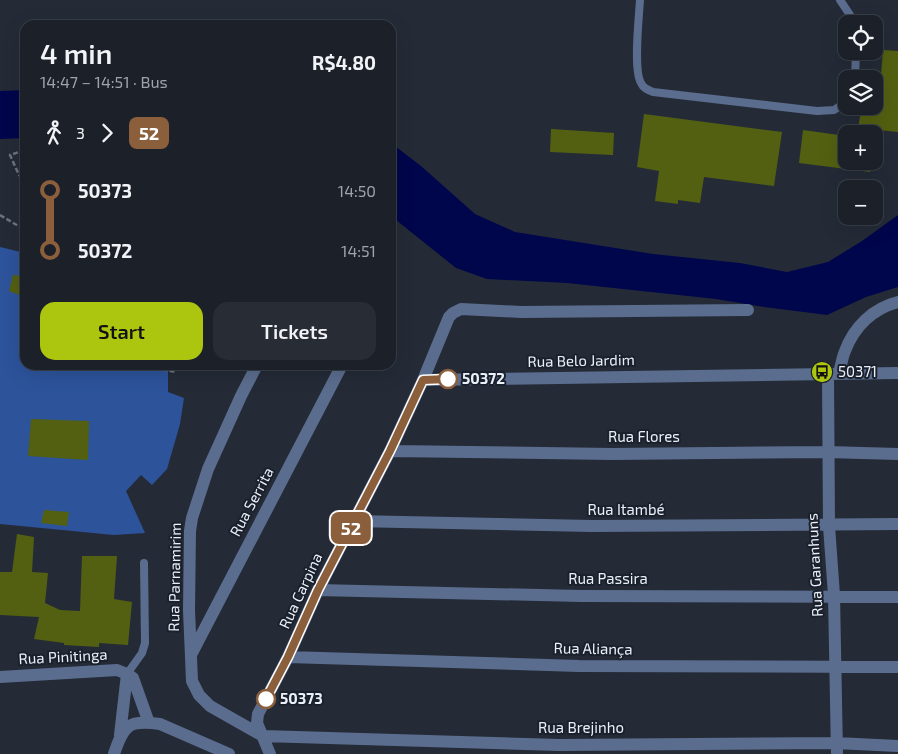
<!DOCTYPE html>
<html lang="en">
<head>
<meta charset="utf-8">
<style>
  body { margin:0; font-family:"Exo 2",sans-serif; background:#282d35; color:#f1f3f6; height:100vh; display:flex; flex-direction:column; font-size:19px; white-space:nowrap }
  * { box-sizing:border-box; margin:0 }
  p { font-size:16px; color:#a0a3a8 }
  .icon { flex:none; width:28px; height:28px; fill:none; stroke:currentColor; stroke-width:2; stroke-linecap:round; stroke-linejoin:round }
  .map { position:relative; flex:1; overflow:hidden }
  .panel { position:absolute; left:20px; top:20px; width:376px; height:350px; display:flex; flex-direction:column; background:#1b2029; border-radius:15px; box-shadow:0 5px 20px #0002,0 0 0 1px #393e46 }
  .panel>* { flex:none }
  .badge { padding:0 10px; border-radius:8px; font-size:18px; line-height:32px }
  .fabs { position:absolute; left:838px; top:15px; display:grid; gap:10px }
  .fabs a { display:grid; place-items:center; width:45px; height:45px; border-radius:10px; background:#1b2029; box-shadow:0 5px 20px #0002,0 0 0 1px #393e46; font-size:25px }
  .map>.badge { position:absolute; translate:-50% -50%; box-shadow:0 0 0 2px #fff }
  .legs { display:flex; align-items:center; gap:8px; height:55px; padding:0 20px; font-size:16px }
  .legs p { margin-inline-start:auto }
  .headline { display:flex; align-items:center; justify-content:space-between; height:85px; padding:0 20px }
  h1 { font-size:28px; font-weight:600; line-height:38px }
  .primary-button { display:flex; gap:10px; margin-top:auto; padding:10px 20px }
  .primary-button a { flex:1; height:58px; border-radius:15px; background:#acc610; color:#111; font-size:20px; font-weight:600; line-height:58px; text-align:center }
  .primary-button a+a { background:#282d35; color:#f1f3f6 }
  ul { padding:0 20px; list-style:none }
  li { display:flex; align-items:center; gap:18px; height:60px; font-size:19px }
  li i { display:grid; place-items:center; width:8px; height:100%; margin:0 6px; background:currentColor }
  li i::after { content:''; width:12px; height:12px; margin:-6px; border:4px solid; border-radius:50%; background:#1b2029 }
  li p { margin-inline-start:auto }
  li:first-child i { background:linear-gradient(#0000 50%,currentColor 0) }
  li:last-child i { background:linear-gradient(currentColor 50%,#0000 0) }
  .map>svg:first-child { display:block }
  .forest { fill:#2d539b }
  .water { fill:#00064c }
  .building { fill:#536011 }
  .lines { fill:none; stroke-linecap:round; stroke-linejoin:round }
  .path { stroke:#6d737e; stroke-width:2.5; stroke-dasharray:5 2.5; stroke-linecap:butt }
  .lane { stroke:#5b6d8e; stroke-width:8 }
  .street { stroke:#5b6d8e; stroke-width:12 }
  .line-1-casing { stroke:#fff; stroke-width:11 }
  .line-1 { stroke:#8b5e3c; stroke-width:8 }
  .stop-1-dot { fill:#fff; stroke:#8b5e3c; stroke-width:2.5 }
  .labels { text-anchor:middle; stroke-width:4; stroke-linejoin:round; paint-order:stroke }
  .street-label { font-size:15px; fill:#ebf0f8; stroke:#1a212c }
  .poi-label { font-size:15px; fill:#ebf0f8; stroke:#1a212c; text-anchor:start }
  .stop-label { font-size:15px; font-weight:bold; fill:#ebf0f8; stroke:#1a212c; text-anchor:start }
</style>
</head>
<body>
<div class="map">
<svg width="898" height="754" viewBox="0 0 898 754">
  <rect width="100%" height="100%" fill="#242b37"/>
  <!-- forest -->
  <path class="forest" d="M 0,247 L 25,253 L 25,365 L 168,365 L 168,392 L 184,398 L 180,424 L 167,469 L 152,485 L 141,475 L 126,491 L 145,533 L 114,535 L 0,524 Z"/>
  <!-- water -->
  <path class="water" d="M 25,90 L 25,138 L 0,139 L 0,91 Z
    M 391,143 L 421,166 L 475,214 L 515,232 L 653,254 L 740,263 L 787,272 L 828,262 L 862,241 L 898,215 L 898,287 L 866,297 L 827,315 L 764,307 L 716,299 L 567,283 L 487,279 L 456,268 L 391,216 Z"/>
  <!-- building -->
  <path class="building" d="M 883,50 L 898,51 L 898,132 L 858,128 L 861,111 L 878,113 Z
    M 644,114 L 782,132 L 774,186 L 704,177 L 700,203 L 678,200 L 678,204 L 655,201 L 659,171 L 637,167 Z
    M 551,129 L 614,133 L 613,155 L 550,152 Z
    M 803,130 L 846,136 L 846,161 L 872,161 L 870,172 L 799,163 Z
    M 13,275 L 23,276 L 19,295 L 9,291 Z
    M 31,419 L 89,421 L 88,460 L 28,456 Z
    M 44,510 L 69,512 L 67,526 L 41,523 Z
    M 17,534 L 34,537 L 32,572 L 48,573 L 45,603 L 60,610 L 80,611 L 82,556 L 117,556 L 114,599 L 132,602 L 128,645 L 99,643 L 99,647 L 64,645 L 64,643 L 34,639 L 39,617 L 0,615 L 0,572 L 12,572 Z"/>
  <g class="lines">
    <!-- path -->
    <path class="path" d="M 25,150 L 10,155 L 19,175 L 25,180
      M 0,215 L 25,230
      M 25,308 L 22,324 L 25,329
      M 140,365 L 176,372"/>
    <!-- lane -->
    <path class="lane" d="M 640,0 C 639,17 633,70 641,83 C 643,88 648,90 653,92 L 817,111 L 834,110 L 846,102
      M 840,0 L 850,15 L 853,24
      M 855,79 L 856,51
      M 127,674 L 142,653 L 145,643 L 144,563"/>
    <!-- street -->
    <path class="street" d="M 257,365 L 241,396 L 208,469 L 192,518 L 190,531 L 189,610 L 192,681 L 199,695 L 210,706 L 263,736 L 559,745 L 836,743 L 898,746
      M 828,374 L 829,526 L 834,595 L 837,754
      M 839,374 C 841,366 842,358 845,351 C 854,327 873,308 898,302
      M 423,380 L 898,373
      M 390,451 L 612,454 L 827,452 L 898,454
      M 354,521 L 592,526 L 898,524
      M 318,590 L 581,596 L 898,597
      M 192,653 L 342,365
      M 288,657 L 579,666 L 898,667
      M 0,677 L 117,670 L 127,674 L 133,678 L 149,723
      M 120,735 L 127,674
      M 114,754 C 124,724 129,720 160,724 L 229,754
      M 270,754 L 257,723 L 258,714 L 288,657 L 318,590 L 390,451 L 423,380 L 449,317 L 453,313 L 461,309 L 521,312 L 748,310"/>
  </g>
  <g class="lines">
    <!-- line-1 casing -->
    <g class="line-1-casing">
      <path id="line-1" d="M 266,699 L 288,657 L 318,590 L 390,451 L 423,380 L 448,379"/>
    </g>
    <!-- line-1 -->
    <use href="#line-1" class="line-1"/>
  </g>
  <!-- icons -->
  <defs>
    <g id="bus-disc" transform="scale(1.125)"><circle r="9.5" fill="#acc610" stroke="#1a212c"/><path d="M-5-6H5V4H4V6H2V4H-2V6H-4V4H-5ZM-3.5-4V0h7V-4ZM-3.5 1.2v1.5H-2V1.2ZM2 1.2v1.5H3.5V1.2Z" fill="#111"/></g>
  </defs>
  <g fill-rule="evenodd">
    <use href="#bus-disc" x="822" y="372"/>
  </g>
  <!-- markers -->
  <g class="stop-1-dot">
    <circle cx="448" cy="379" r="9"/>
    <circle cx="266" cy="699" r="9"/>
  </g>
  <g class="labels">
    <!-- street labels -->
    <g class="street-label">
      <text transform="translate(581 361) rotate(-1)" y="5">Rua Belo Jardim</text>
      <text x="644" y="442">Rua Flores</text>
      <text transform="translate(252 502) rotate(-62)" y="5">Rua Serrita</text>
      <text x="626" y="515">Rua Itambé</text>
      <text transform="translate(815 565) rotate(-93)" y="5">Rua Garanhuns</text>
      <text transform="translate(175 577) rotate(-89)" y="5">Rua Parnamirim</text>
      <text x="608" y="584">Rua Passira</text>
      <text transform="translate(301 591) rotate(-65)" y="5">Rua Carpina</text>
      <text transform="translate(593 649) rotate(1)" y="5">Rua Aliança</text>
      <text transform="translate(63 657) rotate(-3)" y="5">Rua Pinitinga</text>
      <text x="581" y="733">Rua Brejinho</text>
    </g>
    <!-- poi labels -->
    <g class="poi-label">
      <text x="838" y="377">50371</text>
    </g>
    <!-- stop labels -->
    <g class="stop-label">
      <text x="462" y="384">50372</text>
      <text x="280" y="704">50373</text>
    </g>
  </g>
</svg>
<div class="fabs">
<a><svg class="icon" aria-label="locate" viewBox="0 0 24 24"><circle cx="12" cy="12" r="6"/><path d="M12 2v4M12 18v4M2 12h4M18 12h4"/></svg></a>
<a><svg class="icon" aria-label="layers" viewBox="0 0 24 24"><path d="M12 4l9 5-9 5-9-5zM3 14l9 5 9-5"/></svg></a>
<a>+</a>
<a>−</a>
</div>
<b class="badge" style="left:351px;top:528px;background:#8b5e3c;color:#fff">52</b>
<section class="panel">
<div class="headline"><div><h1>4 min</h1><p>14:47 – 14:51 · Bus</p></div><b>R$4.80</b></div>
<div class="legs"><svg class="icon" aria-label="walk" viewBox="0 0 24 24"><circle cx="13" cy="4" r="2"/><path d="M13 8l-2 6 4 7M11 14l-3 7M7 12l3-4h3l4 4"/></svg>3<svg class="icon" aria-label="forward" viewBox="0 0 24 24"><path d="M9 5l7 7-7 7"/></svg><b class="badge" style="background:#8b5e3c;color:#fff">52</b></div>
<ul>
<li><i style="color:#8b5e3c"></i><b>50373</b><p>14:50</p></li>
<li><i style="color:#8b5e3c"></i><b>50372</b><p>14:51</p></li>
</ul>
<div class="primary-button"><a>Start</a><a>Tickets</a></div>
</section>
</div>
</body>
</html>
